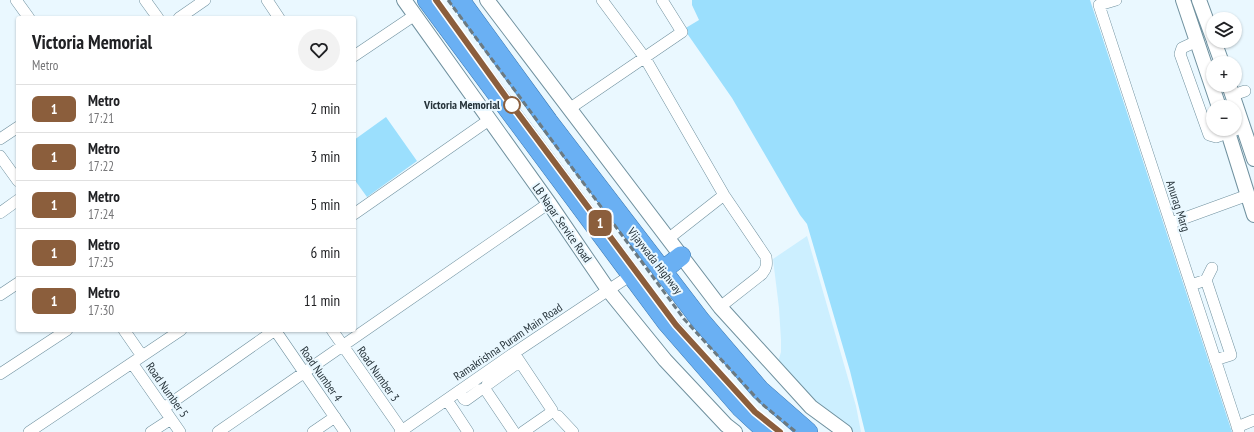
<!DOCTYPE html>
<html lang="en">
<head>
<meta charset="utf-8">
<style>
  body { margin:0; font-family:"PT Sans Narrow",sans-serif; background:#f2f2f2; color:#202124; height:100vh; display:flex; flex-direction:column; font-size:15px; white-space:nowrap }
  * { box-sizing:border-box; margin:0 }
  p { font-size:13px; color:#757577 }
  .icon { flex:none; width:22px; height:22px; fill:none; stroke:currentColor; stroke-width:2; stroke-linecap:round; stroke-linejoin:round }
  .map { position:relative; flex:1; overflow:hidden }
  .details { position:absolute; left:16px; top:16px; width:340px; height:316px; display:flex; flex-direction:column; background:#fff; border-radius:4px; box-shadow:0 1px 3px #0004 }
  .details>* { flex:none }
  .badge { padding:0 8px; border-radius:6px; font-size:14px; line-height:26px }
  .tools { position:absolute; left:1206px; top:12px; display:grid; gap:8px }
  .tools a { display:grid; place-items:center; width:36px; height:36px; border-radius:50%; background:#fff; box-shadow:0 1px 3px #0004; font-size:20px }
  .map>.badge { position:absolute; translate:-50% -50%; box-shadow:0 0 0 2px #fff }
  .round { display:grid; place-items:center; flex:none; width:42px; height:42px; border-radius:21px; background:#f2f2f2 }
  .headline { display:flex; align-items:center; justify-content:space-between; height:68px; padding:0 16px }
  h1 { font-size:19px; font-weight:700; line-height:30px }
  ul { padding:0; list-style:none }
  li { display:flex; align-items:center; gap:12px; height:48px; padding:0 16px; border-top:1px solid #e0e0e0 }
  li div { flex:1 }
  li b { display:block; font-size:15px }
  li em { font-style:normal }
  li .badge { min-width:44px; font-weight:700; text-align:center }
  .map>svg:first-child { display:block }
  .built { fill:#ccefff }
  .green { fill:#9bdffd }
  .lines { fill:none; stroke-linecap:round; stroke-linejoin:round }
  .minor-casing { stroke:#70919f; stroke-width:12 }
  .tertiary-casing { stroke:#70919f; stroke-width:16 }
  .trunk-casing { stroke:#3a77b0; stroke-width:20 }
  .minor { stroke:#fff; stroke-width:11 }
  .tertiary { stroke:#fff; stroke-width:14 }
  .trunk { stroke:#6ab0f3; stroke-width:19 }
  .rail { stroke:#6c7a81; stroke-width:3; stroke-dasharray:6 3; stroke-linecap:butt }
  .line-casing { stroke:#fff; stroke-width:9 }
  .line { stroke:#8b5e3c; stroke-width:6 }
  .stop-dot { fill:#fff; stroke:#8b5e3c; stroke-width:2 }
  .labels { text-anchor:middle; stroke-width:4; stroke-linejoin:round; paint-order:stroke }
  .stop-label { font-size:12px; font-weight:bold; fill:#26333a; stroke:#eaf8ff; text-anchor:end }
  .street-label { font-size:12px; fill:#26333a; stroke:#eaf8ff }
</style>
</head>
<body>
<div class="map">
<svg width="1254" height="432" viewBox="0 0 1254 432">
  <rect width="100%" height="100%" fill="#eaf8ff"/>
  <!-- built -->
  <path class="built" d="M 807,236 L 856,406 L 861,432 L 853,432 L 816,404 L 778,362 L 781,352 L 781,340 L 779,308 L 773,259 Z"/>
  <!-- green -->
  <path class="green" d="M 692,0 L 1090,0 L 1232,432 L 865,432 L 850,371 L 807,224 L 800,215 L 732,98 L 684,29 L 699,20 L 692,5 Z
    M 386,117 L 417,161 L 367,197 L 354,179 L 354,140 Z"/>
  <g class="lines">
    <!-- minor casing -->
    <g class="minor-casing">
      <path id="minor" d="M 16,0 L 29,18
        M 145,0 L 158,18
        M 267,0 L 279,18
        M 602,0 L 645,58 L 724,195 L 766,257 C 767,264 767,268 762,274 L 720,307
        M 1116,0 L 1099,5 L 1239,432
        M 179,18 L 205,0
        M 1197,41 L 1182,48 L 1180,54 L 1209,135 L 1216,137 L 1243,127
        M 354,56 L 415,15
        M 1233,95 L 1245,91
        M 569,109 L 682,32 L 662,0
        M 0,139 L 18,127
        M 0,156 L 18,181
        M 0,213 L 18,200
        M 354,214 L 489,120
        M 1171,223 L 1248,195
        M 668,239 L 724,195
        M 1206,280 L 1212,268
        M 1191,285 L 1206,280 L 1231,355 L 1215,360
        M 0,295 L 18,283
        M 124,330 L 142,356
        M 275,330 L 345,432
        M 332,330 L 403,432
        M 514,353 L 552,410 L 549,414 L 523,432
        M 132,363 L 180,432
        M 0,374 L 67,330
        M 487,385 L 519,362
        M 459,391 L 464,399 L 466,400 L 480,390 L 485,389 L 514,432
        M 447,400 L 468,432
        M 164,408 L 275,330
        M 558,416 L 573,432
        M 1237,427 L 1254,420
        M 29,432 L 181,330
        M 151,432 L 171,419
        M 218,432 L 549,203
        M 313,432 L 335,417
        M 400,432 L 514,353 L 631,275"/>
    </g>
    <!-- tertiary casing -->
    <g class="tertiary-casing">
      <path id="tertiary" d="M 404,0 L 549,203 L 609,291 L 665,360 L 726,425 L 735,432
        M 487,0 L 720,307 L 811,407 L 845,432
        M 1183,0 L 1219,107
        M 1199,0 L 1213,38
        M 1214,41 L 1222,63
        M 1229,85 L 1254,159
        M 1227,129 L 1254,215"/>
    </g>
    <!-- trunk casing -->
    <g class="trunk-casing">
      <path id="trunk" d="M 427,0 L 667,323 L 741,408 L 767,432
        M 460,0 L 548,121 L 701,321 L 760,390 L 808,432
        M 662,271 L 681,256"/>
    </g>
    <!-- minor -->
    <use href="#minor" class="minor"/>
    <!-- tertiary -->
    <use href="#tertiary" class="tertiary"/>
    <!-- trunk -->
    <use href="#trunk" class="trunk"/>
    <!-- rail -->
    <path class="rail" d="M 436,0 L 511,104 L 676,325 L 755,412 L 780,432
      M 448,0 L 684,319 L 762,404 L 796,432"/>
  </g>
  <g class="lines">
    <!-- line casing -->
    <g class="line-casing">
      <path id="line" d="M 436,0 L 511,104 L 676,325 L 755,412 L 780,432"/>
    </g>
    <!-- line -->
    <use href="#line" class="line"/>
  </g>
  <!-- markers -->
  <circle class="stop-dot" cx="512" cy="105" r="8"/>
  <g class="labels">
    <!-- stop labels -->
    <g class="stop-label">
      <text x="500" y="109">Victoria Memorial</text>
    </g>
    <!-- street labels -->
    <g class="street-label">
      <text transform="translate(1178 206) rotate(72)" y="4">Anurag Marg</text>
      <text transform="translate(562 223) rotate(55)" y="4">LB Nagar Service Road</text>
      <text transform="translate(655 261) rotate(52)" y="4">Vijaywada Highway</text>
      <text transform="translate(508 342) rotate(-34)" y="4">Ramakrishna Puram Main Road</text>
      <text transform="translate(321 374) rotate(55)" y="4">Road Number 4</text>
      <text transform="translate(378 374) rotate(55)" y="4">Road Number 3</text>
      <text transform="translate(167 390) rotate(55)" y="4">Road Number 5</text>
    </g>
  </g>
</svg>
<div class="tools">
<a><svg class="icon" aria-label="layers" viewBox="0 0 24 24"><path d="M12 4l9 5-9 5-9-5zM3 14l9 5 9-5"/></svg></a>
<a>+</a>
<a>−</a>
</div>
<b class="badge" style="left:600px;top:223px;background:#8b5e3c;color:#fff">1</b>
<section class="details">
<div class="headline"><div><h1>Victoria Memorial</h1><p>Metro</p></div><a class="round"><svg class="icon" aria-label="heart" viewBox="0 0 24 24"><path d="M12 20l-8-8c-3-5 5-10 8-4 3-6 11-1 8 4z"/></svg></a></div>
<ul>
<li><span class="badge" style="background:#8b5e3c;color:#fff">1</span><div><b>Metro</b><p>17:21</p></div><em>2 min</em></li>
<li><span class="badge" style="background:#8b5e3c;color:#fff">1</span><div><b>Metro</b><p>17:22</p></div><em>3 min</em></li>
<li><span class="badge" style="background:#8b5e3c;color:#fff">1</span><div><b>Metro</b><p>17:24</p></div><em>5 min</em></li>
<li><span class="badge" style="background:#8b5e3c;color:#fff">1</span><div><b>Metro</b><p>17:25</p></div><em>6 min</em></li>
<li><span class="badge" style="background:#8b5e3c;color:#fff">1</span><div><b>Metro</b><p>17:30</p></div><em>11 min</em></li>
</ul>
</section>
</div>
</body>
</html>
